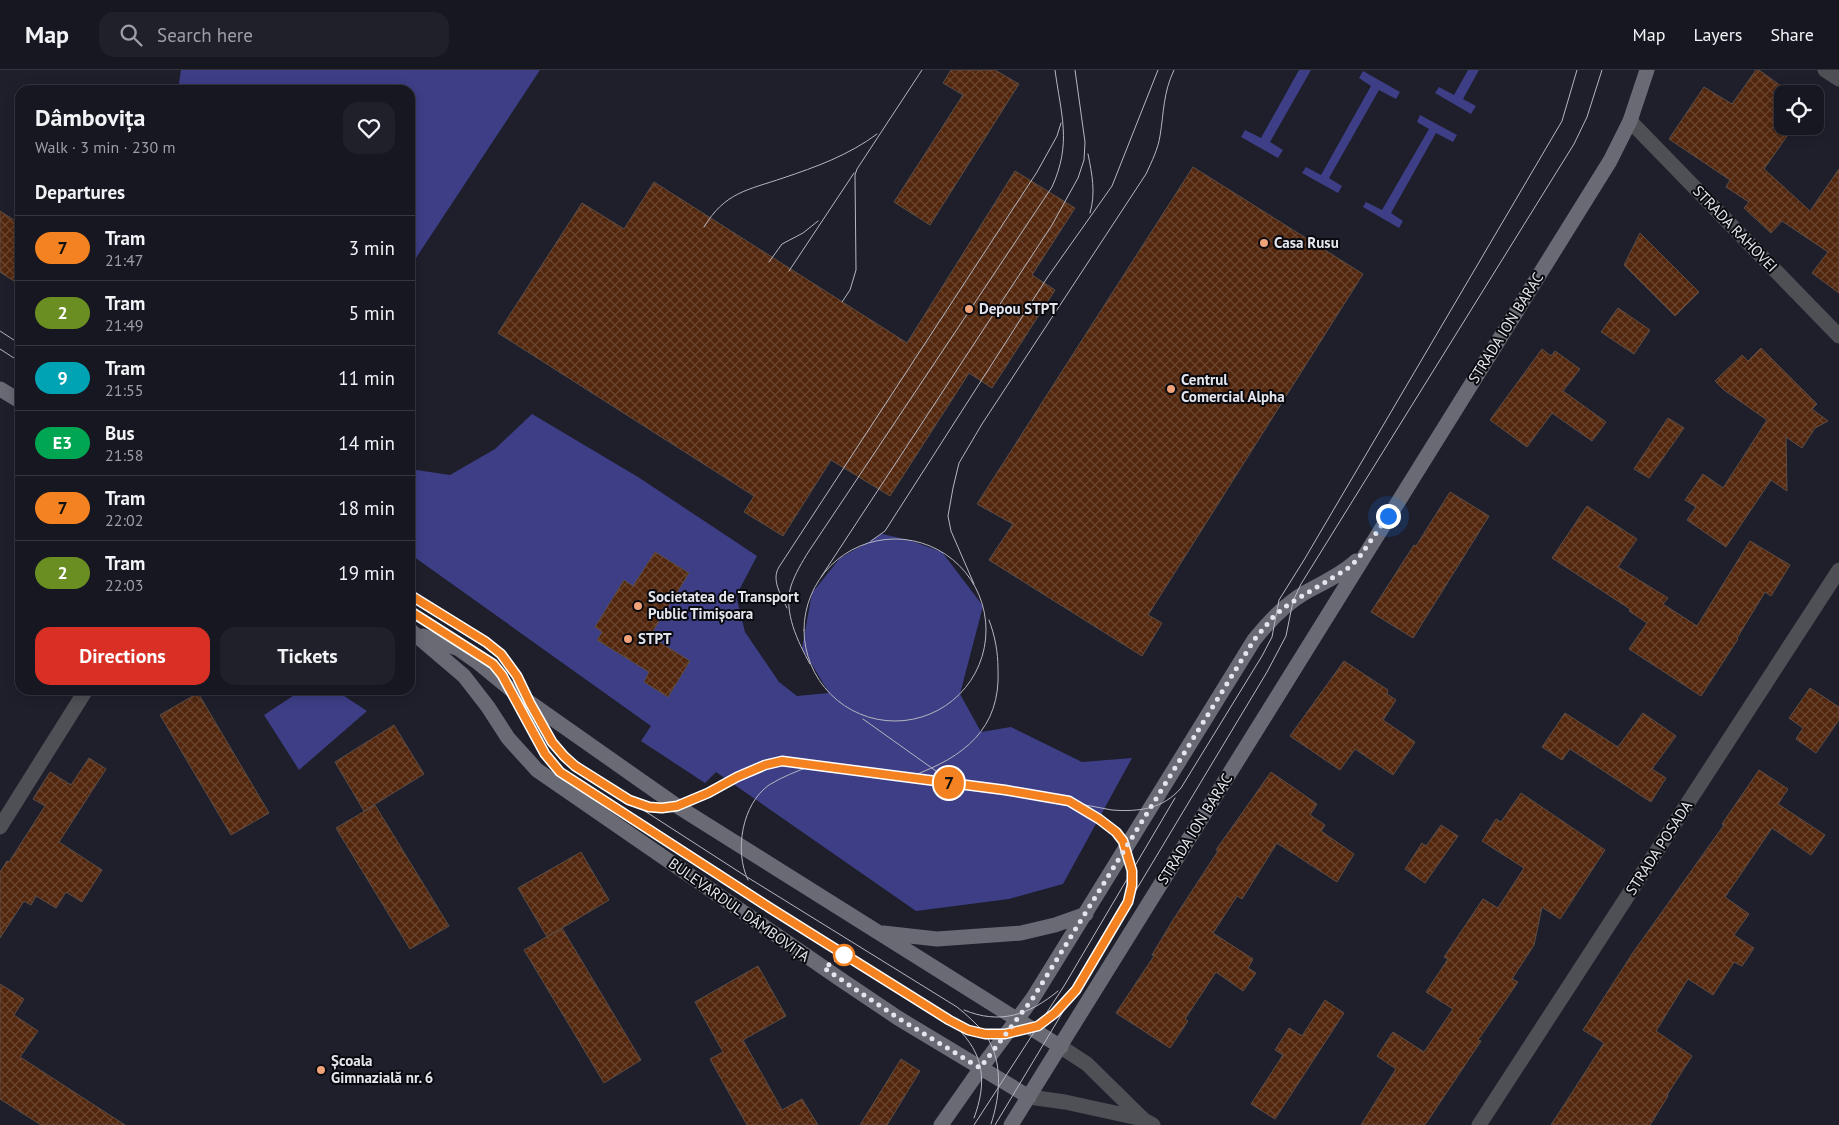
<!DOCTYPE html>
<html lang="en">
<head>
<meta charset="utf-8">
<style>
  body { margin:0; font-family:"PT Sans",sans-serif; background:#1f2029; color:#f1f3f6; height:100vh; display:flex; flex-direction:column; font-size:19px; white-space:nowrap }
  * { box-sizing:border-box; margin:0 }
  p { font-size:16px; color:#9e9fa5 }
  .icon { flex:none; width:28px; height:28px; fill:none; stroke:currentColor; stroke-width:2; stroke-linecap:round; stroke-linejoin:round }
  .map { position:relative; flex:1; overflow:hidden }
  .details { position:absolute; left:15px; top:15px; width:400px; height:610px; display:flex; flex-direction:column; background:#161720; border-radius:15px; box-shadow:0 2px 12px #0003,0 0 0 1px #35363e }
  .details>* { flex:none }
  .badge { padding:0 10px; border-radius:16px; font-size:18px; line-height:32px }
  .tools { position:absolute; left:1774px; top:15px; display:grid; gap:10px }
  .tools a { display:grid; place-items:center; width:50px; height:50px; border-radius:10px; background:#161720; box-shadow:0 2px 12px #0003,0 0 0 1px #35363e; font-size:25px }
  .you { position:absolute; width:25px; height:25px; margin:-12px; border:4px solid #fff; border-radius:50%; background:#1a73e8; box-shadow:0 0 0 8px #1a73e833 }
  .map>.badge { position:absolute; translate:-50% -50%; box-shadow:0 0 0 2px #fff }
  h2 { padding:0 20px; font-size:19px; line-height:45px }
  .round { display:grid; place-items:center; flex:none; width:52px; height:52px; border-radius:15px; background:#1f2029 }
  .headline { display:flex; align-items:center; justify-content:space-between; height:85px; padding:0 20px }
  h1 { font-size:24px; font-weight:800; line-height:38px }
  .action { display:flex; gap:10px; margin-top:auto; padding:10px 20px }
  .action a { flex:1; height:58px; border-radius:15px; background:#d93025; color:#fff; font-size:20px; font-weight:800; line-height:58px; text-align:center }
  .action a+a { background:#1f2029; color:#f1f3f6 }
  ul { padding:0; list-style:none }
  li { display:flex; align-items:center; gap:15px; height:65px; padding:0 20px; border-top:1px solid #35363e }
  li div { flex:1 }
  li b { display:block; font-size:19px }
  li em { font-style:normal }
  li .badge { min-width:55px; font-weight:700; text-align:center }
  header { display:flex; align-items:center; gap:30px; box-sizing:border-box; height:70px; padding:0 25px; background:#161720; border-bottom:1px solid #35363e }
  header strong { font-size:24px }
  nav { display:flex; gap:28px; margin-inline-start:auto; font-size:18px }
  .search { width:350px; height:45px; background:#1f2029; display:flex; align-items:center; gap:12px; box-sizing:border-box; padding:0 18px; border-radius:15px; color:#9e9fa5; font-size:19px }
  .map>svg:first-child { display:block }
  .green { fill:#3d3e86 }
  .building { fill:url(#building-cross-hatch); stroke:#5b4d46 }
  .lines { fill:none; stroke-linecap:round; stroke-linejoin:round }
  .street { stroke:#4f5056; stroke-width:15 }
  .secondary { stroke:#696a74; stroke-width:15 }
  .tram { stroke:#b5b6bf; stroke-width:1 }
  .line-casing { stroke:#fff; stroke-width:11 }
  .line { stroke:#f58220; stroke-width:8 }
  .walk { stroke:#e4e5ed; stroke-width:5; stroke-dasharray:0 9 }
  .poi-dot { fill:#f0a279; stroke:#090a0f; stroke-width:2 }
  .stop-dot { fill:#fff; stroke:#f58220; stroke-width:2.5 }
  .labels { text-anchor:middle; stroke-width:4; stroke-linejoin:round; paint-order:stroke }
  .street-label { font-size:15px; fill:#e4e5ed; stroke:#090a0f }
  .poi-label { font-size:15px; font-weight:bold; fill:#e4e5ed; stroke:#090a0f; text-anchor:start }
</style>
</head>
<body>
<header>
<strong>Map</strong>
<div class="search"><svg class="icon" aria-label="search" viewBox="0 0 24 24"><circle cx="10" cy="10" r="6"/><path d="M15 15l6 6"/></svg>Search here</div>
<nav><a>Map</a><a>Layers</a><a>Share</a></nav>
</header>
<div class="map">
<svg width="1839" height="1055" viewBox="0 0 1839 1055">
  <defs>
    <pattern id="building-cross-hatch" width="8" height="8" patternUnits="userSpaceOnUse" patternTransform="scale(1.25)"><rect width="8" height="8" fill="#52270e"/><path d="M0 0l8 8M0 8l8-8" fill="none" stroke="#6b4631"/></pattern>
  </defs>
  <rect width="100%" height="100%" fill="#1e1f2b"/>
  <!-- green -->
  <path class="green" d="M 181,0 L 540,0 L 410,197 L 410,20 L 178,20 Z
    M 1299,0 L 1311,0 L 1270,72 L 1283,80 L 1278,88 L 1241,67 L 1245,60 L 1261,68 Z
    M 1468,0 L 1479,0 L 1463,29 L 1476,36 L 1471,44 L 1435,23 L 1439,17 L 1454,25 Z
    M 1363,1 L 1400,22 L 1396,29 L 1379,20 L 1329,108 L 1342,116 L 1338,123 L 1302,103 L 1306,97 L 1321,105 L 1371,16 L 1359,8 Z
    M 1420,45 L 1457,65 L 1453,72 L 1436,63 L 1391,143 L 1403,151 L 1399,158 L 1363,137 L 1366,132 L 1382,140 L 1429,59 L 1417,52 Z
    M 532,344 L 638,407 L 757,486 L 736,526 L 745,562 L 779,612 L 797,626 L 829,623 L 802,578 L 812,523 L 840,488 L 882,464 L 909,470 L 942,482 L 983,536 L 960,624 L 981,662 L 1011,657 L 1082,692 L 1132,688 L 1063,814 L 1009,829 L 916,841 L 716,702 L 705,713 L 641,671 L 651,656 L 410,484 L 410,399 L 450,405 L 495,379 Z
    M 302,620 L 335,620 L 367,641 L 299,700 L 264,645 Z"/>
  <!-- building -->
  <path class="building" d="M 951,0 L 995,0 L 1019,14 L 930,155 L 894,132 L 963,25 L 943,13 Z
    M 1756,0 L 1759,0 L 1792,24 L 1782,24 L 1782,56 L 1794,56 L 1764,99 L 1810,141 L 1839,99 L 1839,223 L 1812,203 L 1828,182 L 1782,151 L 1771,163 L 1744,138 L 1749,132 L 1726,117 L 1730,110 L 1669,69 L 1704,17 L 1732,34 Z
    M 1193,97 L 1363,204 L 1148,545 L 1162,553 L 1142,586 L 989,490 L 1013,454 L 977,434 Z
    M 1015,101 L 1075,138 L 1032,205 L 1055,220 L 992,318 L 969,303 L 890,426 L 831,390 L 783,466 L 744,442 L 754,426 L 498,263 L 582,133 L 624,159 L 654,112 L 907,273 Z
    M 0,141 L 20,154 L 20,215 L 0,202 Z
    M 1640,163 L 1699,222 L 1675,246 L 1624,195 Z
    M 1618,238 L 1650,260 L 1634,284 L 1601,262 Z
    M 1761,278 L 1817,334 L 1812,339 L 1828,351 L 1815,358 L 1802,378 L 1786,367 L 1787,421 L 1771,410 L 1726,477 L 1687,450 L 1696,437 L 1685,430 L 1703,404 L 1723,418 L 1767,350 L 1724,320 L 1715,311 L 1742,285 L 1748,291 Z
    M 1542,279 L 1551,286 L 1555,281 L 1580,299 L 1563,321 L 1606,352 L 1592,371 L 1552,343 L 1527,377 L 1490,350 Z
    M 1668,348 L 1684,358 L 1649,408 L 1634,399 Z
    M 1450,422 L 1489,446 L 1413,568 L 1371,542 L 1414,475 L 1416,476 Z
    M 1587,436 L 1637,469 L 1618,497 L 1668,528 L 1663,534 L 1697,556 L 1750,471 L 1790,495 L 1771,526 L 1765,522 L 1737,568 L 1738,569 L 1701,626 L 1629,579 L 1647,553 L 1629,541 L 1630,539 L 1552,488 Z
    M 655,482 L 689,503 L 650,566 L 690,591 L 668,627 L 644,612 L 649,602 L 597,570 L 602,562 L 595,557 L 624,510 L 633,516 Z
    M 1344,591 L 1388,620 L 1387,624 L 1396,630 L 1383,650 L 1415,672 L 1393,705 L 1355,679 L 1340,700 L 1290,666 Z
    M 1810,618 L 1839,637 L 1839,650 L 1816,683 L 1796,669 L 1803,658 L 1789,648 Z
    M 198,623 L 269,743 L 231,765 L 160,645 Z
    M 1565,643 L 1618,677 L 1643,643 L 1676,666 L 1652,699 L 1666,708 L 1651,732 L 1570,679 L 1562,690 L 1542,677 Z
    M 394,655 L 424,704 L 364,741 L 335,692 Z
    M 89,688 L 106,699 L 59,772 L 102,800 L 82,832 L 66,822 L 56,838 L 36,826 L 31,835 L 24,831 L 0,868 L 0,802 L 7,791 L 9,792 L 45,736 L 33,729 L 50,702 L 71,715 Z
    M 1759,700 L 1788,719 L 1778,734 L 1825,765 L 1811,785 L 1772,758 L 1725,827 L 1749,844 L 1734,865 L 1754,878 L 1742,896 L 1734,892 L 1713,925 L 1688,909 L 1656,961 L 1692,986 L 1667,1025 L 1668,1026 L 1650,1055 L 1551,1055 L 1604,973 L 1583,960 L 1632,884 L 1724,755 L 1722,754 Z
    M 1271,702 L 1317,734 L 1310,745 L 1325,755 L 1321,761 L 1354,784 L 1337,812 L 1277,773 L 1242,829 L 1237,826 L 1213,863 L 1253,889 L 1248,898 L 1256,903 L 1243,921 L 1216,902 L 1185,949 L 1188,951 L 1170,978 L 1116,943 L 1154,886 L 1152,885 L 1173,850 L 1218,781 L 1216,780 Z
    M 1521,723 L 1605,780 L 1560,849 L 1542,837 L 1534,875 L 1512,909 L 1518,912 L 1478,970 L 1481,971 L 1425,1055 L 1361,1055 L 1396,999 L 1377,986 L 1393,962 L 1424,982 L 1453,939 L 1426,922 L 1448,889 L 1444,887 L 1483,829 L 1498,838 L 1524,798 L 1482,771 L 1496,749 L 1501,752 Z
    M 375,735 L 449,856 L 410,879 L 336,758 Z
    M 1441,755 L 1458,766 L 1425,813 L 1405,799 L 1422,773 L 1426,776 Z
    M 581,782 L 609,830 L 547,867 L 518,818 Z
    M 562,858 L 641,990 L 604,1013 L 524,880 Z
    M 758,896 L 786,946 L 743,970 L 782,1040 L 802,1029 L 818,1055 L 747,1055 L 710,989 L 723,982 L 695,932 Z
    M 0,914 L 24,929 L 14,945 L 38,961 L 20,987 L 125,1055 L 41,1055 L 0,1029 Z
    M 1325,930 L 1344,943 L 1275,1049 L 1251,1034 L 1283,985 L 1275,980 L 1289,958 L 1302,966 Z
    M 901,989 L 920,1001 L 887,1055 L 860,1055 Z"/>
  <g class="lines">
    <!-- street -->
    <path class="street" d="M 1825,0 L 1839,9
      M 1630,51 L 1839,266
      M 0,757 L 86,620
      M 1061,977 L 1087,994 L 1144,1050 L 1153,1055
      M 1029,1027 L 1065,1032 L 1143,1049
      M 1479,1055 L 1839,500"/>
    <!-- secondary -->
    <path class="secondary" d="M 0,319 L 20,331
      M 410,560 L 464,606 L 488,637 L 508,668 L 537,700 L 840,909 L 898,948 L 1029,1027
      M 423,566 L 459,579 L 476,591 L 509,618 L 677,736 L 1061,977
      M 883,863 L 937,869 L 1021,863 L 1055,855 L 1086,844
      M 941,1055 L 981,998 L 1033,928 L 1254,570 C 1269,551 1285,534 1306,522 C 1324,512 1341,505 1356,491
      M 1011,1055 L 1610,91 L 1630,51 L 1647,0"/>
    <!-- tram -->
    <path class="tram" d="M 1088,84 C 1092,104 1096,123 1090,143
      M 704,157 C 725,122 748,120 783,108 C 816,97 849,85 877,64
      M 769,192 L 782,174 L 803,163 L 818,151
      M 789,201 L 854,103
      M 842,232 L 850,220 L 856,200 L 855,105 L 857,99 L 922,0
      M 0,261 L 20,274
      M 0,279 L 20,292
      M804 560a91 91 0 1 1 182 0a91 91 0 1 1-182 0Z
      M 871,471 L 885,461 L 1047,208 L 1112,116 L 1158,0
      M 821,507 L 1052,155 L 1078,108 L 1084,90 L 1085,72 L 1075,0
      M 974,514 L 951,461 L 948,446 L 953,418 L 959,393 L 982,354 L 1146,104 C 1152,91 1158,79 1160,66 C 1164,42 1163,23 1174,0
      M 410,525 L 486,572 L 501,584 L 517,606 L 552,673 L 564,686 L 575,696 L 747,807 L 957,937 C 967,945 977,954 985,964 C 1003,990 1001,1024 991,1054
      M 787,538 C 781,525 771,510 779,497 L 1037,102 L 1057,66 L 1061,53
      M 410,541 L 493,593 L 502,605 L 545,684 L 560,702 L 770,838 L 949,951 C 960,956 972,963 985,964 C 1015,968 1042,958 1062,936
      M 810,594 C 798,572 783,542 791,516 C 795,504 802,492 809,481 L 1052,117 C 1072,73 1061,45 1055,0
      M 863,649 L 936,701
      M 912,706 C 964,687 1001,659 998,599 C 998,582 995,566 989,550
      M 629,730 C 639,734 651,739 662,738 C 700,737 741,698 781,691 L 1005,720 L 1112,740 C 1139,742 1163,739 1181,718 L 1262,586 L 1272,567 L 1279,530 L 1304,490 L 1562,51 L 1577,0
      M 1080,737 C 1108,752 1130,770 1132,804
      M 748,810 C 734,781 742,734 769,715 C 782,707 797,701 811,696
      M 964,940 C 1000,955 1029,945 1058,921
      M 956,957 C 985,984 987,1013 974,1048
      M 974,1055 L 1064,916 L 1175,728
      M 995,1055 L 1267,602 L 1286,566 L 1293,531 L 1301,514 L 1574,74 L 1587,47 L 1602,0"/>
  </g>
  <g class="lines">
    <!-- line casing -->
    <g class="line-casing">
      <path id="line" d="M 410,525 L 486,572 L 501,584 L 517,606 L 530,633 L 552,672 L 564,686 L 575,696 L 629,730 L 649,737 L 662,738 L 677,736 L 708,723 L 737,707 L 765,695 L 782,691 L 1005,720 L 1069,731 L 1099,749 L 1116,762 L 1123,771 L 1132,801 L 1132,815 L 1128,832 L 1076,920 L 1055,943 L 1038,956 L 1005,964 L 985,964 L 968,960 L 949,950 L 770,838 L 560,702 L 545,684 L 502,605 L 493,594 L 410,541"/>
    </g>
    <!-- line -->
    <use href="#line" class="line"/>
    <!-- walk -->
    <path class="walk" d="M 844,885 L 824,898 L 898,948 L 980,998 L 1033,928 L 1254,570 L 1274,546 L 1289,534 L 1347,499 L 1358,489 L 1388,446"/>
  </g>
  <!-- markers -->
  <g class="poi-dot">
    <circle cx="1264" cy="173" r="5"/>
    <circle cx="969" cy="239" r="5"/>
    <circle cx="1171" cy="319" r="5"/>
    <circle cx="638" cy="536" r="5"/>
    <circle cx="628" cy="569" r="5"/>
    <circle cx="321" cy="1000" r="5"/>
  </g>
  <circle class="stop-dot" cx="844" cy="885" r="10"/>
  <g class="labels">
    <!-- street labels -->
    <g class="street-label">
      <text transform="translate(1735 159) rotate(46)" y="5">STRADA RAHOVEI</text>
      <text transform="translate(1506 258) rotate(-58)" y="5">STRADA ION BARAC</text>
      <text transform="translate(1195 759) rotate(-58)" y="5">STRADA ION BARAC</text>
      <text transform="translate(1659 778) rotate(-57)" y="5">STRADA POSADA</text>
      <text transform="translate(739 840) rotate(35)" y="5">BULEVARDUL DÂMBOVIȚA</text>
    </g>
    <!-- poi labels -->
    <g class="poi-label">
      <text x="1274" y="178">Casa Rusu</text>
      <text x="979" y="244">Depou STPT</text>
      <text x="1181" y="315">Centrul<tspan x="1181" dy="17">Comercial Alpha</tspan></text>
      <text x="648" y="532">Societatea de Transport<tspan x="648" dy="17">Public Timișoara</tspan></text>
      <text x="638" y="574">STPT</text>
      <text x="331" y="996">Școala<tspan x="331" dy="17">Gimnazială nr. 6</tspan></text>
    </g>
  </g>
</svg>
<div class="tools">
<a><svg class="icon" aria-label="locate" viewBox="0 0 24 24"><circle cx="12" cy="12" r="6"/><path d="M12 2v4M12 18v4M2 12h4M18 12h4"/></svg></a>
</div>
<div class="you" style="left:1388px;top:446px"></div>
<b class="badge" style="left:949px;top:713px;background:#f58220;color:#111">7</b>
<section class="details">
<div class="headline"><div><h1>Dâmbovița</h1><p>Walk · 3 min · 230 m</p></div><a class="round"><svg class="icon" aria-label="heart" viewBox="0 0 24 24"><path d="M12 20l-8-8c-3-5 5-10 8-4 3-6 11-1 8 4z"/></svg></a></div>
<h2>Departures</h2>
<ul>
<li><span class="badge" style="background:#f58220;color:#111">7</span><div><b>Tram</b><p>21:47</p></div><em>3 min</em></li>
<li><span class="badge" style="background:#6b8e23;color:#fff">2</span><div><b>Tram</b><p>21:49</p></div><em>5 min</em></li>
<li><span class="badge" style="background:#00a3b4;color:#fff">9</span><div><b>Tram</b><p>21:55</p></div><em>11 min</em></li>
<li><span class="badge" style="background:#00a651;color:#fff">E3</span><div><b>Bus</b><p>21:58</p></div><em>14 min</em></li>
<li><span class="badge" style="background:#f58220;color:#111">7</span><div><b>Tram</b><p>22:02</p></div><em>18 min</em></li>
<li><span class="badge" style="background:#6b8e23;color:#fff">2</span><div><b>Tram</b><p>22:03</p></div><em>19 min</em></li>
</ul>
<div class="action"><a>Directions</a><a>Tickets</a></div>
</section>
</div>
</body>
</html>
